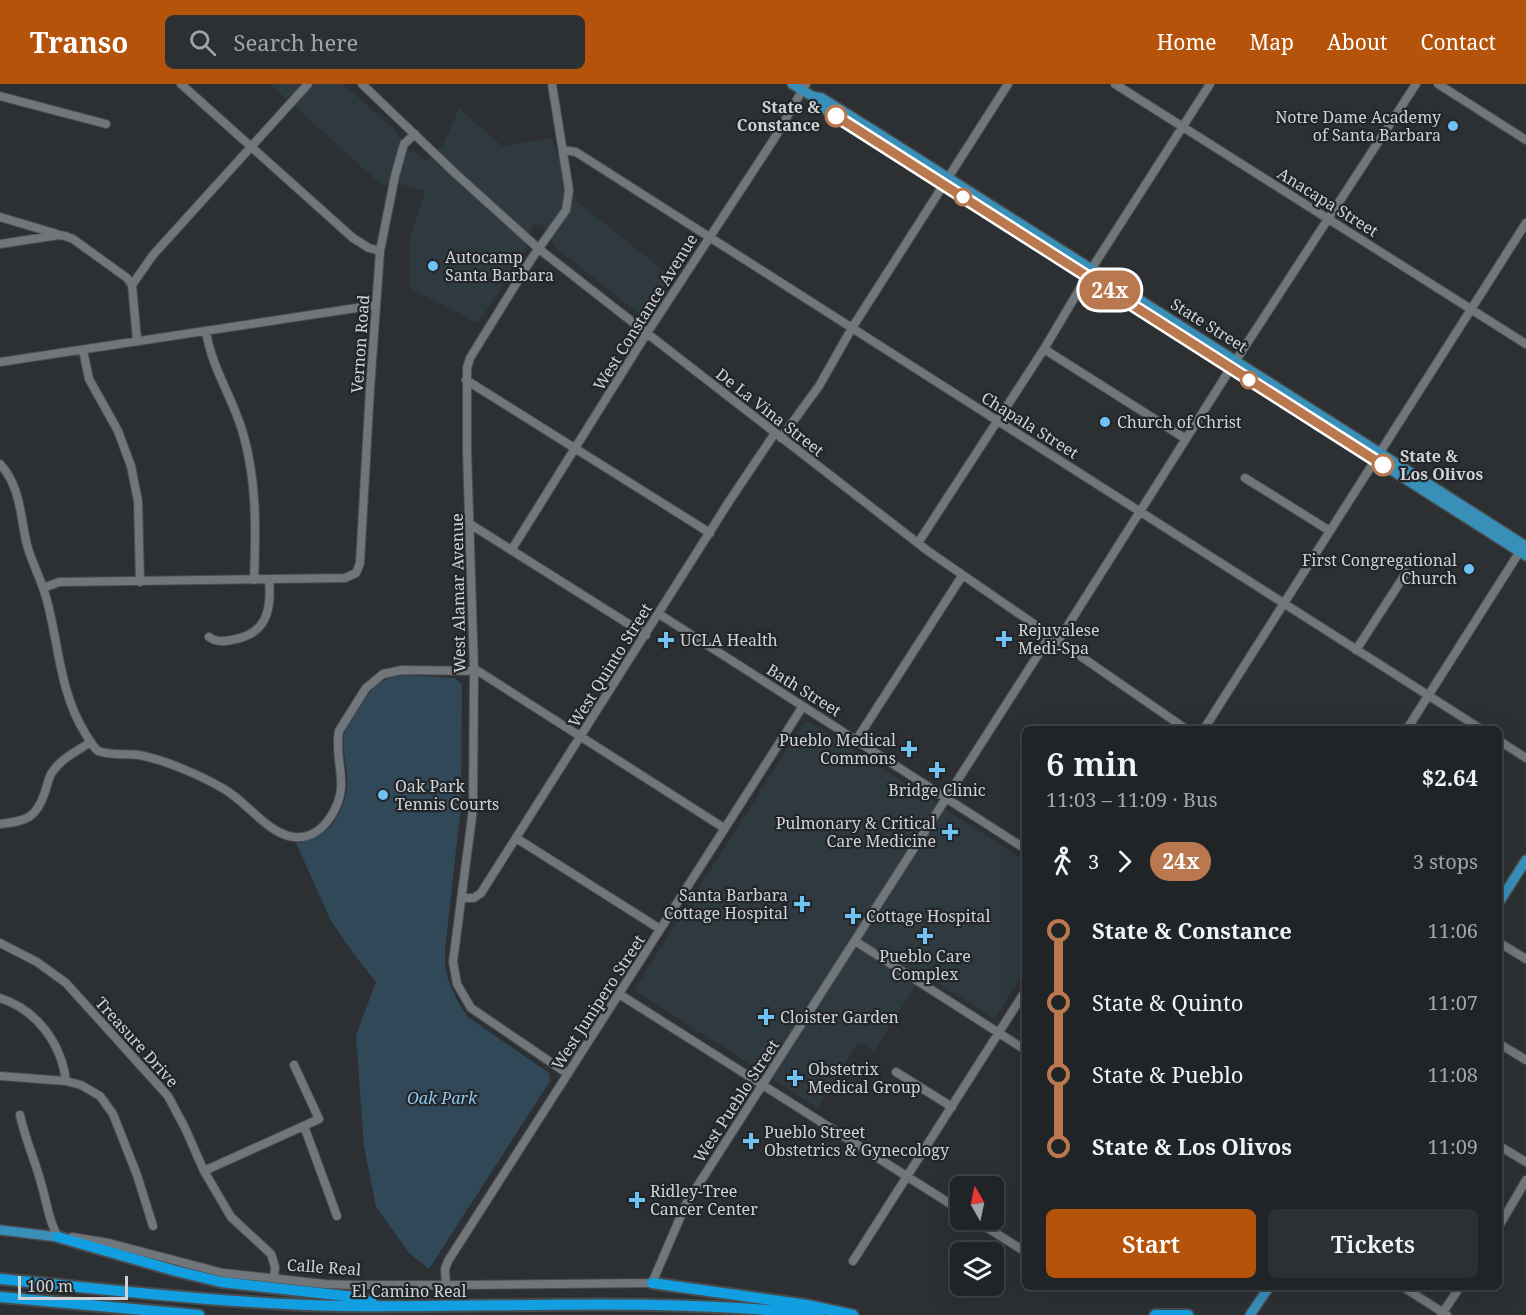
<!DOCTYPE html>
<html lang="en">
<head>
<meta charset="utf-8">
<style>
  body { margin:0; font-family:"Noto Serif",serif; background:#2d3032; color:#f1f3f6; height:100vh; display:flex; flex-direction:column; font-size:22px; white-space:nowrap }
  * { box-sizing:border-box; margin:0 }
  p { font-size:20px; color:#a2a4a7 }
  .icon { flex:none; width:33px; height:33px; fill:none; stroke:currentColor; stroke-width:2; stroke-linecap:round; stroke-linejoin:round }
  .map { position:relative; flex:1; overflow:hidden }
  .sheet { position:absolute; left:1022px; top:642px; width:480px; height:564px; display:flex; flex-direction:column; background:#212426; border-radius:9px; box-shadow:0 6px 24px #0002,0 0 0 2px #3e4143 }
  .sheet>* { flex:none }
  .badge { padding:0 12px; border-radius:20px; font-size:21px; line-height:39px }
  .needle { width:39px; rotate:351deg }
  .fabs { position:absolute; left:950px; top:1092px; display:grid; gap:12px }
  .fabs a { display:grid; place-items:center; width:54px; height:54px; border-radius:9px; background:#212426; box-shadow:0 6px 24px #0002,0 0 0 2px #3e4143; font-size:30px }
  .scale { position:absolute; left:18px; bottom:15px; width:110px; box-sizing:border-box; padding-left:6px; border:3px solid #d0d3d5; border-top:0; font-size:16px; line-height:21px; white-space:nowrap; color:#d0d3d5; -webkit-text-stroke:4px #222629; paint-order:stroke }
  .map>.badge { position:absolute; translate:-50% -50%; box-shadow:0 0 0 3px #fff }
  .legs { display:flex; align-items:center; gap:9px; height:66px; padding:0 24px; font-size:20px }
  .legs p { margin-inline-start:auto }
  .head { display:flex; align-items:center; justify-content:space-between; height:102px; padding:0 24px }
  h1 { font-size:33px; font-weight:600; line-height:45px }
  .action { display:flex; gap:12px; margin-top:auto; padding:12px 24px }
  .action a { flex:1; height:69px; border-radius:9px; background:#b45309; color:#fff; font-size:24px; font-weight:600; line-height:69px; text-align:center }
  .action a+a { background:#2d3032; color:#f1f3f6 }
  ul { padding:0 24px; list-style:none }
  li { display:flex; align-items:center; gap:21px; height:72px; font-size:22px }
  li i { display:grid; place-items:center; width:9px; height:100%; margin:0 8px; background:currentColor }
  li i::after { content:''; width:15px; height:15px; margin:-8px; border:4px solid; border-radius:50%; background:#212426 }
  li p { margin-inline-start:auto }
  li:first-child i { background:linear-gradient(#0000 50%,currentColor 0) }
  li:last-child i { background:linear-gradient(currentColor 50%,#0000 0) }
  header { display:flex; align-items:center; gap:36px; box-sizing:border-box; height:84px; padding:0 30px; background:#b45309; color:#fff }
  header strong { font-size:28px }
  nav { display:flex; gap:33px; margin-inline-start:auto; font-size:21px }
  .search { width:420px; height:54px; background:#2d3032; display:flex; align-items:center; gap:15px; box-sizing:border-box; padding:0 21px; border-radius:9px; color:#a2a4a7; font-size:22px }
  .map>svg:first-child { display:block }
  .built { fill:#2e3940 }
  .green { fill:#304858 }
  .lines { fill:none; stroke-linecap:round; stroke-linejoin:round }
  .minor-casing { stroke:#494c4f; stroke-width:10 }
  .major-casing { stroke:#494c4f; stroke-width:12 }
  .highway-casing { stroke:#494c4f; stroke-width:14 }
  .minor { stroke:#71767a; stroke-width:8 }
  .major { stroke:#388fb8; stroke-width:9 }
  .highway { stroke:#129fe1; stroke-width:10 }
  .line-1-casing { stroke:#fff; stroke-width:14 }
  .line-1 { stroke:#b9784d; stroke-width:9 }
  .stop-1-dot { fill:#fff; stroke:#b9784d; stroke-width:3 }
  .poi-dot { fill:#70c1f4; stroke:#222629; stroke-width:2 }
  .labels { text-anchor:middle; stroke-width:4.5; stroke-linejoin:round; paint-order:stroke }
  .stop-label { font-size:16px; font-weight:bold; fill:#d0d3d5; stroke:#222629; text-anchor:end }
  .poi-label { font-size:16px; fill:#d0d3d5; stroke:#222629; text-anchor:start }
  .street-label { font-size:16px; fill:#d0d3d5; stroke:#222629 }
  .park-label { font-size:16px; font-style:italic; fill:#8dc7ec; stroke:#222629 }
</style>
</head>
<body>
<header>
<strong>Transo</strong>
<div class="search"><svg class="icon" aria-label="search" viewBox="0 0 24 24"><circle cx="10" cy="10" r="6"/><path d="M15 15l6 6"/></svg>Search here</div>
<nav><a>Home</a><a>Map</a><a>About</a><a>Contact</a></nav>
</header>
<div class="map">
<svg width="1526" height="1231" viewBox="0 0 1526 1231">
  <rect width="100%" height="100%" fill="#2c3033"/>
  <!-- built -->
  <path class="built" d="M 270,0 L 343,0 L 396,47 L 410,68 L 414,67 L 426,78 L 443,61 L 459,24 L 502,62 L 551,54 L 577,118 L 671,192 L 645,234 L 557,165 L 542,140 L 533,142 L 524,169 L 478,239 L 409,204 L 410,154 L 425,107 L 401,100 L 383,102 Z
    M 807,638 L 810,638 L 1024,776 L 1024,888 L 995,935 L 923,890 L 874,967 L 858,957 L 818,1024 L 634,906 L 803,640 Z"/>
  <!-- green -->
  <path class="green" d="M 402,591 L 455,594 L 462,601 L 461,721 L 445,866 L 445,881 L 448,896 L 458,918 L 468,933 L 549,989 L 550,997 L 429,1185 L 409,1169 L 376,1123 L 364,1062 L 356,951 L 376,898 L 356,873 L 331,837 L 296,759 C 329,757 349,724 347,693 C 347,680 341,664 344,651 C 346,644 370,607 376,601 C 384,595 393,593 402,591 Z"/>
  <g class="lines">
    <!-- minor casing -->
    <g class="minor-casing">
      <path id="minor" d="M 181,0 L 353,154 L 369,164 L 380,167
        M 362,0 L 456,90 L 539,165 L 653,254 L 928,467 L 1186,645
        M 552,0 L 569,106 L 566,126 L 532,174 L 470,274 L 467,284 L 467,367 L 474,586 L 473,725 L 453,878 L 457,900 L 471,924 L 568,990
        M 1115,0 L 1526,260
        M 1438,0 L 1526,56
        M 0,12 L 106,40
        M 563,66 L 576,68 L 1481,645
        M 0,133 L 57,150
        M 0,160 L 59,151 L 65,152 L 73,155 L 127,194 L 132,201 L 137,256
        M 132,201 L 153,171 L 308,0
        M 206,247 C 212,285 231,310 242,346 C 257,395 256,444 254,496
        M 1044,265 L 1186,355
        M 83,266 L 89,295 L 118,347 L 131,382 L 138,417 L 140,498
        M 0,278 L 376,221
        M 466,296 L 710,449
        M 781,354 L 819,302 L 852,244 L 1008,0
        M 0,380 C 21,403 20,432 27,461 C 32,479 41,495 46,513 C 59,559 59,607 85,649 C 89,655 92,662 98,667 C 112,672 125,669 139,671 C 165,676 200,691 224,705 C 247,718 268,750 294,753 C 310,755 323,745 331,732 C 352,700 333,678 339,647 L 366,604 L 383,590 L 402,586 L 478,587 L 724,744
        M 1245,394 L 1330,447
        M 470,440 L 646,551
        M 918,459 L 1044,265 L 1092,184 L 1210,0
        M 512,465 L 647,249 L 774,55 L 806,0
        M 43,504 L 59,498 L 345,494 L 356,489 L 360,479 L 370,305 L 380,167 L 395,92 L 404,60 L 415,50
        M 659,530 L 1024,764
        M 209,553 C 216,558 223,558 231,556 C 266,551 272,527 269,496
        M 1058,557 L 1227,290 L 1416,0
        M 1356,566 L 1406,489
        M 1204,645 L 1526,139
        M 1407,645 L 1522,464
        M 857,655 L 962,492
        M 1498,656 L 1526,674
        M 0,740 C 26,737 36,735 45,708 C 47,702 48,696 51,690 C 60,675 77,667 91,658
        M 516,754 L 660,845
        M 461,814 L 474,814 L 481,809 L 730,416 L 775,349
        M 855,857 L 1024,965
        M 1498,858 L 1526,875
        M 0,859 L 37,878 L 66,899 L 168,1012 L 185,1044 L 204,1087 L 231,1133 L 271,1170 L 275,1183 L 274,1194
        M 619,910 L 960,1126
        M 0,914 C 37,926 61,959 66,997
        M 1498,959 L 1526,976
        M 896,988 L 952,1023
        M 0,992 L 66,997 L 81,1001 L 100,1012 L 113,1030 L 137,1091 L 153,1142
        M 20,1031 C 25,1055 35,1076 41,1099 C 47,1118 48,1136 58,1153 L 60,1153
        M 304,1042 L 337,1132
        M 1498,1061 L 1526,1078
        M 204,1087 L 319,1035 L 294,981
        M 975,1136 L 1024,1167
        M 1498,1144 L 1526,1096
        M 72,1153 L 109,1159 L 223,1189 L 325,1200 L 355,1201 L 460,1201 L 652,1199 L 686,1120 L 1050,552
        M 853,1177 L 1024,909
        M 446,1201 L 445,1185 L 448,1177 L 803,622
        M 1403,1203 L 1447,1231
        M 1441,1231 L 1460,1203"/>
    </g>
    <!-- major casing -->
    <g class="major-casing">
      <path id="major" d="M 792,0 L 812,12 L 822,14 L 878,49 L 1526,462
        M 812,12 L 817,20 L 1526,472
        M 1498,820 L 1526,776
        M 0,1146 L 58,1153
        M 1250,1231 L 1269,1203"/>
    </g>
    <!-- highway casing -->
    <g class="highway-casing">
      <path id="highway" d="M 58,1153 L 176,1187 L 221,1198 L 355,1213 L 372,1218
        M 0,1195 C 114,1206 229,1220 344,1222 C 501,1224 664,1213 820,1231
        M 652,1199 L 807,1221 L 853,1231
        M 0,1213 L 199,1231
        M 1155,1231 L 1188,1231"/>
    </g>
    <!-- minor -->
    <use href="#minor" class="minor"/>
    <!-- major -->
    <use href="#major" class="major"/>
    <!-- highway -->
    <use href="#highway" class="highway"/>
  </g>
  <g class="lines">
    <!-- line-1 casing -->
    <g class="line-1-casing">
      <path id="line-1" d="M 836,32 L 1383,381"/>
    </g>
    <!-- line-1 -->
    <use href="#line-1" class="line-1"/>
  </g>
  <!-- markers -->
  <g class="stop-1-dot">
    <circle cx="836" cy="32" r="10"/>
    <circle cx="963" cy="113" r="8"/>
    <circle cx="1249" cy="296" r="8"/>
    <circle cx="1383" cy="381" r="10"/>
  </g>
  <g class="poi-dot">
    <circle cx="1453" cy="42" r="6"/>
    <circle cx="433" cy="182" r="6"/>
    <circle cx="1105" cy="338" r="6"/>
    <circle cx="1469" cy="485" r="6"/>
    <path d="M1001 546h6v6h6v6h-6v6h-6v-6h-6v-6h6z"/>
    <path d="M663 547h6v6h6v6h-6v6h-6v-6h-6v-6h6z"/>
    <path d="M906 656h6v6h6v6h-6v6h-6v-6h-6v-6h6z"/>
    <path d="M934 677h6v6h6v6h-6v6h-6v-6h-6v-6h6z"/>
    <circle cx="383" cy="711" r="6"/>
    <path d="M947 739h6v6h6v6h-6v6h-6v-6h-6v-6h6z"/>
    <path d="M799 811h6v6h6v6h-6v6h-6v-6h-6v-6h6z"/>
    <path d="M850 823h6v6h6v6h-6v6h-6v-6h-6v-6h6z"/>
    <path d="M922 843h6v6h6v6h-6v6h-6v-6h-6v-6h6z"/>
    <path d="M763 924h6v6h6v6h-6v6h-6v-6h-6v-6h6z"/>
    <path d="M792 985h6v6h6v6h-6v6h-6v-6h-6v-6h6z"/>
    <path d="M748 1048h6v6h6v6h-6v6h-6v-6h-6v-6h6z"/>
    <path d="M634 1107h6v6h6v6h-6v6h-6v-6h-6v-6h6z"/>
  </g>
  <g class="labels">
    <!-- stop labels -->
    <g class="stop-label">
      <text x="820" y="29">State &amp;<tspan x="820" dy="18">Constance</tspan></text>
      <text x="1400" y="378" text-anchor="start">State &amp;<tspan x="1400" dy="18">Los Olivos</tspan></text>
    </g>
    <!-- poi labels -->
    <g class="poi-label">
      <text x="1441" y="39" text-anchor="end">Notre Dame Academy<tspan x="1441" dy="18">of Santa Barbara</tspan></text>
      <text x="445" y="179">Autocamp<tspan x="445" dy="18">Santa Barbara</tspan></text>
      <text x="1117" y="344">Church of Christ</text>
      <text x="1457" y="482" text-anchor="end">First Congregational<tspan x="1457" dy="18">Church</tspan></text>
      <text x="1018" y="552">Rejuvalese<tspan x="1018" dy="18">Medi-Spa</tspan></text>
      <text x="680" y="562">UCLA Health</text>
      <text x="896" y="662" text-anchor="end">Pueblo Medical<tspan x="896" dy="18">Commons</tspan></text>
      <text x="395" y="708">Oak Park<tspan x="395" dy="18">Tennis Courts</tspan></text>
      <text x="937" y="712" text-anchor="middle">Bridge Clinic</text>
      <text x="936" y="745" text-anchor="end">Pulmonary &amp; Critical<tspan x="936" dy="18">Care Medicine</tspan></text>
      <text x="788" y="817" text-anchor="end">Santa Barbara<tspan x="788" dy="18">Cottage Hospital</tspan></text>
      <text x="866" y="838">Cottage Hospital</text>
      <text x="925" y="878" text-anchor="middle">Pueblo Care<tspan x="925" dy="18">Complex</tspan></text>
      <text x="780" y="939">Cloister Garden</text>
      <text x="808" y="991">Obstetrix<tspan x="808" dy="18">Medical Group</tspan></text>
      <text x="764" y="1054">Pueblo Street<tspan x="764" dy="18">Obstetrics &amp; Gynecology</tspan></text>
      <text x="650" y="1113">Ridley-Tree<tspan x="650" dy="18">Cancer Center</tspan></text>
    </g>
    <!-- street labels -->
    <g class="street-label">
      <text transform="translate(1328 118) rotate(32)" y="6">Anacapa Street</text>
      <text transform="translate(645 228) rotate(-58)" y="6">West Constance Avenue</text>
      <text transform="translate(1209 241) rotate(32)" y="6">State Street</text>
      <text transform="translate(360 260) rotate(-86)" y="6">Vernon Road</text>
      <text transform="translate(770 328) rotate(38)" y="6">De La Vina Street</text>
      <text transform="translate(1030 341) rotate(32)" y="6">Chapala Street</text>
      <text transform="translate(458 509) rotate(-91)" y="6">West Alamar Avenue</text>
      <text transform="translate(610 581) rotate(-58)" y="6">West Quinto Street</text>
      <text transform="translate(804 606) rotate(32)" y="6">Bath Street</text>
      <text transform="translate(598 918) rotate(-57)" y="6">West Junipero Street</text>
      <text transform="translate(137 958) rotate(48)" y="6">Treasure Drive</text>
      <text transform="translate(736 1017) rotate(-57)" y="6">West Pueblo Street</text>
      <text transform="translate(324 1183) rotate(4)" y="6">Calle Real</text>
      <text x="409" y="1213">El Camino Real</text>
    </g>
    <!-- park labels -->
    <g class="park-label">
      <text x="442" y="1020">Oak Park</text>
    </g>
  </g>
</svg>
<div class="fabs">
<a><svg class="needle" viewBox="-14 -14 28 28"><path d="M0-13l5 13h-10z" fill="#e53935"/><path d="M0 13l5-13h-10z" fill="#a2a4a7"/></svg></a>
<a><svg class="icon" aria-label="layers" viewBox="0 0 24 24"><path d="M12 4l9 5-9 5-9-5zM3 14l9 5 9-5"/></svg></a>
</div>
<div class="scale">100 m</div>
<b class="badge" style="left:1110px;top:206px;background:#b9784d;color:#fff">24x</b>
<section class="sheet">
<div class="head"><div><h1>6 min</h1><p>11:03 – 11:09 · Bus</p></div><b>$2.64</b></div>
<div class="legs"><svg class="icon" aria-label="walk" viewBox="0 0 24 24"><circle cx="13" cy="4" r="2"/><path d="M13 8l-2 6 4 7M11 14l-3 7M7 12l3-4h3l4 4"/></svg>3<svg class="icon" aria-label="forward" viewBox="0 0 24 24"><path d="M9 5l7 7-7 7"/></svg><b class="badge" style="background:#b9784d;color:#fff">24x</b><p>3 stops</p></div>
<ul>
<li><i style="color:#b9784d"></i><b>State &amp; Constance</b><p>11:06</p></li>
<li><i style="color:#b9784d"></i><span>State &amp; Quinto</span><p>11:07</p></li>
<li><i style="color:#b9784d"></i><span>State &amp; Pueblo</span><p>11:08</p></li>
<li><i style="color:#b9784d"></i><b>State &amp; Los Olivos</b><p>11:09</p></li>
</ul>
<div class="action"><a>Start</a><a>Tickets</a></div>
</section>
</div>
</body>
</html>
